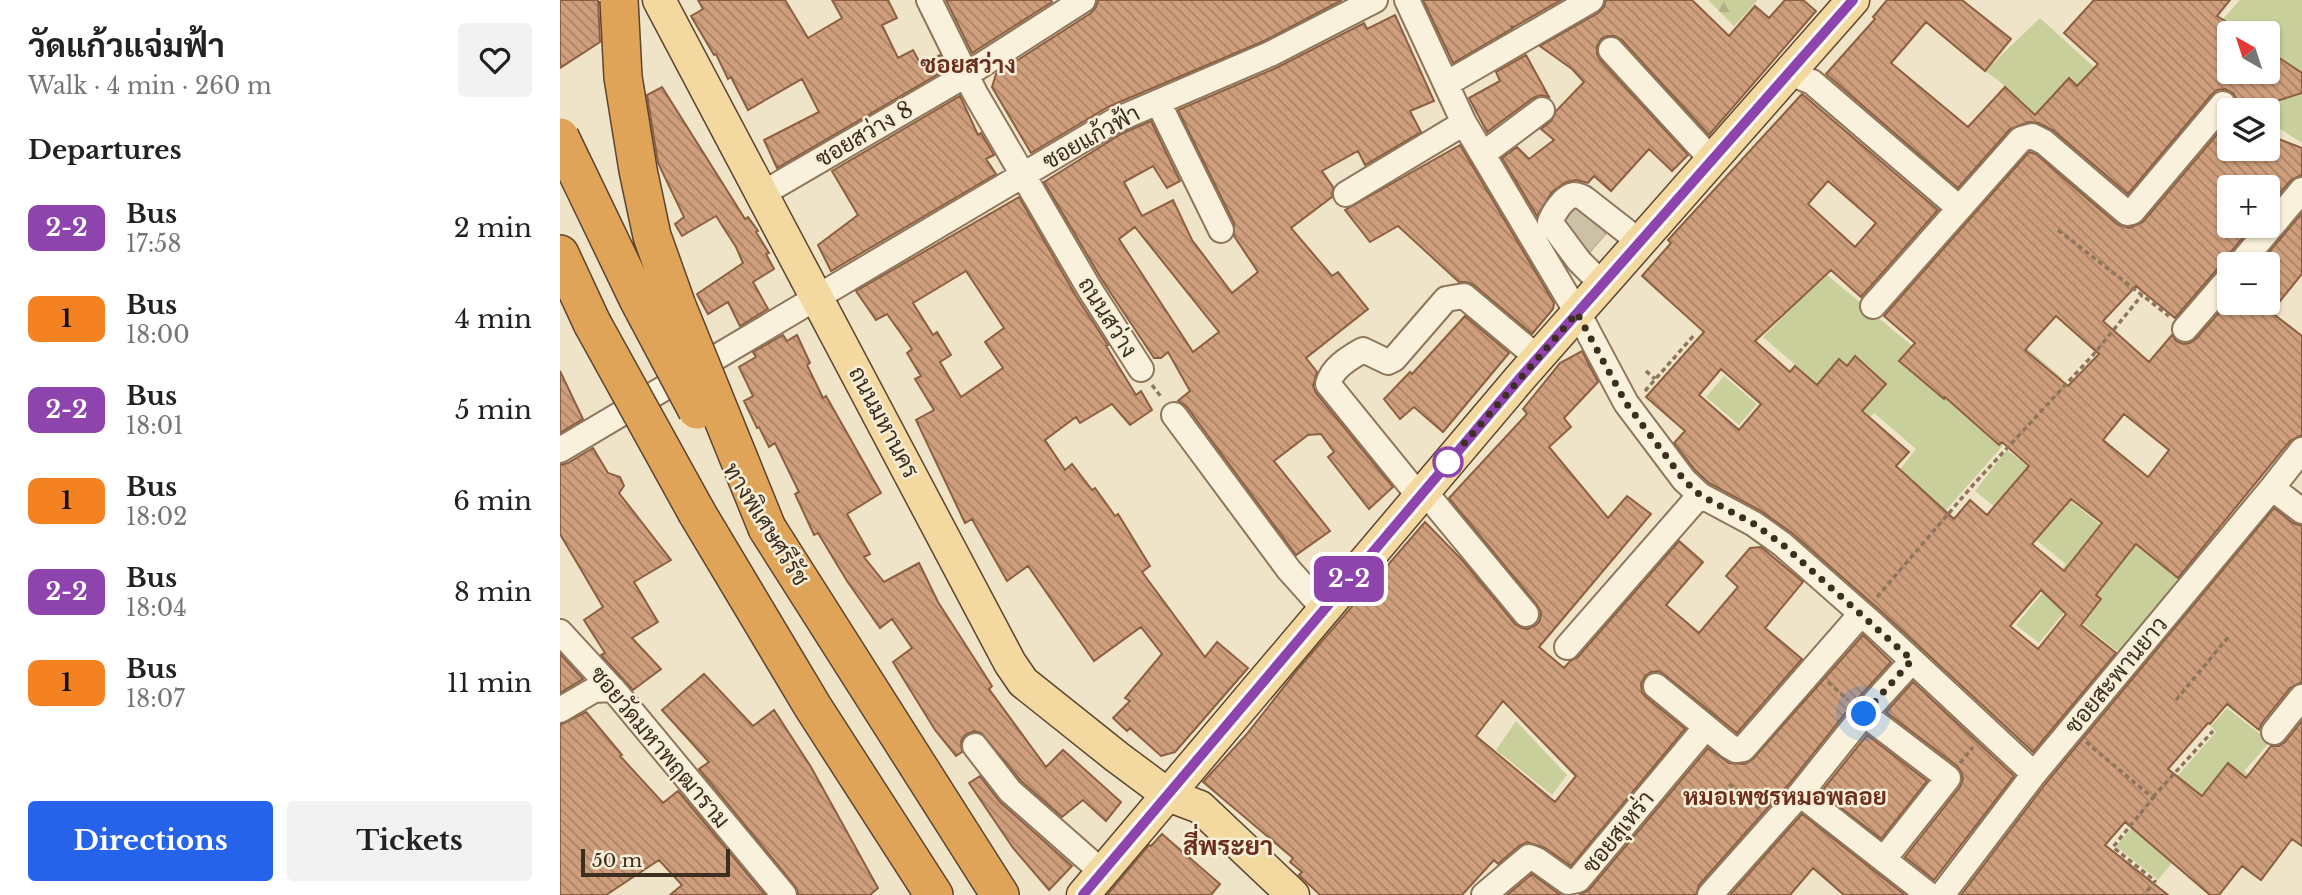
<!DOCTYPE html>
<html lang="en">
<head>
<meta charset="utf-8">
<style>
  body { margin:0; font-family:"Libre Baskerville",Sarabun,serif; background:#f2f2f2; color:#222; height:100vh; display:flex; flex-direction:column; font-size:26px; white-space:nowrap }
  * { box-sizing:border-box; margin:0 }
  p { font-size:23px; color:#767676 }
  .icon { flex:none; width:38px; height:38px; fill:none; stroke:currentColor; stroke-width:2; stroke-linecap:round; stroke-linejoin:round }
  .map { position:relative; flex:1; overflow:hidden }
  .side { display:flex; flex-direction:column; background:#fff; width:560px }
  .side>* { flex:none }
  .badge { padding:0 14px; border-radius:10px; font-size:24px; line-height:46px }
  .needle { width:46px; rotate:321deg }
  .buttons { position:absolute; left:1657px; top:21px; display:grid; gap:14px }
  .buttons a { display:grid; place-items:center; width:63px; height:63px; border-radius:7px; background:#fff; box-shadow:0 2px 5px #0004; font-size:35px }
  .scale { position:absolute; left:21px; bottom:18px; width:149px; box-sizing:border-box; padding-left:7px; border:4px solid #3d2e20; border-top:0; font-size:19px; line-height:24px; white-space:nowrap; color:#3d2e20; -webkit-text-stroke:5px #f7eed8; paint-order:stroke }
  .you { position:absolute; width:35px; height:35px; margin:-18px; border:5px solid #fff; border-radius:50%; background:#1a73e8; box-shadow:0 0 0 10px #1a73e833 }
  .map>.badge { position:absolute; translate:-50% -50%; box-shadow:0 0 0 4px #fff }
  h2 { padding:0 28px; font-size:26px; line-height:63px }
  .round { display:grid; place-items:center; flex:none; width:74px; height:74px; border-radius:7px; background:#f2f2f2 }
  .headline { display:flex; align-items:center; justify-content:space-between; height:119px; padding:0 28px }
  h1 { font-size:33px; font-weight:700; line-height:52px }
  .action { display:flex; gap:14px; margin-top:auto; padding:14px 28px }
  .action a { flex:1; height:80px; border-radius:7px; background:#2563eb; color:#fff; font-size:28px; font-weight:700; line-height:80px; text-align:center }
  .action a+a { background:#f2f2f2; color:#222 }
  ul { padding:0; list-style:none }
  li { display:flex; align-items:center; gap:21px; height:91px; padding:0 28px }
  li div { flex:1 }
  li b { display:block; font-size:26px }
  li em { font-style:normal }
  li .badge { min-width:77px; font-weight:700; text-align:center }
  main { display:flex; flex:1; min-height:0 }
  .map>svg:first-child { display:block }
  .green { fill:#c9cf9b; fill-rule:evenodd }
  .forest { fill:url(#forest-firs) }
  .building { fill:url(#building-back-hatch); stroke:#8d5f41; stroke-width:2; fill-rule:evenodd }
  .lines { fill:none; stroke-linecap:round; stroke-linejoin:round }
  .minor-tunnel { stroke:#ccc0a6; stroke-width:24; stroke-dasharray:24 12; stroke-linecap:butt }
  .minor-casing { stroke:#8d765c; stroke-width:28 }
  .major-casing { stroke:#5b4430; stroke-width:35 }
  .highway-casing { stroke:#5b4430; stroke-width:40 }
  .path { stroke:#8d765c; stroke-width:3.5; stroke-dasharray:5 3.5; stroke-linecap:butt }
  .minor { stroke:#faf1dc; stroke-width:24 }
  .major { stroke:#f3d9a0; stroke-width:32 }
  .highway { stroke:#e0a458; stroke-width:37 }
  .highway-bridge-casing { stroke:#5b4430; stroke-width:40; stroke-linecap:butt }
  .highway-bridge { stroke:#e0a458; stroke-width:37 }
  .line-casing { stroke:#fff; stroke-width:16 }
  .line { stroke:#8e44ad; stroke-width:10 }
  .walk { stroke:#3d2e20; stroke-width:7; stroke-dasharray:0 12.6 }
  .stop-dot { fill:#fff; stroke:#8e44ad; stroke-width:3.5 }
  .labels { text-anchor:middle; stroke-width:5; stroke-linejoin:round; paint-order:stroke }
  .street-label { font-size:23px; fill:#3d2e20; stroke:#f7eed8 }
  .neighbourhood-label { font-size:24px; font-weight:bold; fill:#6b2e1e; stroke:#f7eed8 }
  .quarter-label { font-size:26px; font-weight:bold; fill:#6b2e1e; stroke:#f7eed8 }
</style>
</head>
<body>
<main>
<section class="side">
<div class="headline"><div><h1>วัดแก้วแจ่มฟ้า</h1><p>Walk · 4 min · 260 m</p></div><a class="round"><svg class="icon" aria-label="heart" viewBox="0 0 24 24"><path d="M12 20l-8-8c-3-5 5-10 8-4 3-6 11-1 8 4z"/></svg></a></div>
<h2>Departures</h2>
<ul>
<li><span class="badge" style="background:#8e44ad;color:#fff">2-2</span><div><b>Bus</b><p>17:58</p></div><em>2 min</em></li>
<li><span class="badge" style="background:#f58220;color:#111">1</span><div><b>Bus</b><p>18:00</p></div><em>4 min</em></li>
<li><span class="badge" style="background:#8e44ad;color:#fff">2-2</span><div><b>Bus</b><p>18:01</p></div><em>5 min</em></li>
<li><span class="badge" style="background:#f58220;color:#111">1</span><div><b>Bus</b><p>18:02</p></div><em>6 min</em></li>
<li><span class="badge" style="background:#8e44ad;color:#fff">2-2</span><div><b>Bus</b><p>18:04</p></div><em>8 min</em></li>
<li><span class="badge" style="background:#f58220;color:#111">1</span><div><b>Bus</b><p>18:07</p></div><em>11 min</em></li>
</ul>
<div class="action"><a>Directions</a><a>Tickets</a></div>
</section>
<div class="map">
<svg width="1742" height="895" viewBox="0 0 1742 895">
  <defs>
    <pattern id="forest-firs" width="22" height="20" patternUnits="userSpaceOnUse" patternTransform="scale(1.75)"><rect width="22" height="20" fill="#c9cf9b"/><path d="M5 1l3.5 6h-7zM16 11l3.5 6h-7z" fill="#aeb285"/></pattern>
    <pattern id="building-back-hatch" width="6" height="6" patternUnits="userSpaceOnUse" patternTransform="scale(1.75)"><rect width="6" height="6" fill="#cf9f7d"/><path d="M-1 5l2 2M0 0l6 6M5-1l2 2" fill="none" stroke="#a98266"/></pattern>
  </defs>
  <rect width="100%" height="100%" fill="#f0e4c8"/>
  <!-- green -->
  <path class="green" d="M 1680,0 L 1742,0 L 1742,143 L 1708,121 L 1708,110 L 1692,110 L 1623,64 ZM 1670,33 L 1708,33 L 1708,72 L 1670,72 Z
    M 1480,18 L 1546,78 L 1491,139 L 1482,128 L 1473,123 L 1475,115 L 1439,81 L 1425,71 Z
    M 1266,274 L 1368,359 L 1417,305 L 1502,378 L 1323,582 L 1280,545 L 1356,449 L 1314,413 L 1304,424 L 1203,337 Z
    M 1164,376 L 1197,404 L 1179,425 L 1146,397 Z
    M 1447,450 L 1542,526 L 1550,523 L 1623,582 L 1563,656 L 1506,610 L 1479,643 L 1456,625 L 1506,564 L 1415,491 Z
    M 1667,708 L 1710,742 L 1684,771 L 1710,791 L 1638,831 L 1598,880 L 1556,846 L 1656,732 L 1651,726 Z
    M 956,721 L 1007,775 L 992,795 L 936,750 Z"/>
  <!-- forest -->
  <path class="forest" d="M 1148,0 L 1198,0 L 1174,26 Z"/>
  <!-- building -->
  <path class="building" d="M 0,0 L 38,0 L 40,42 L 0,68 Z
    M 138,0 L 225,0 L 248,38 L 282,18 L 272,0 L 328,0 L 337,18 L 322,25 L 338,58 L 353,50 L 361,65 L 380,55 L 387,69 L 217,168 L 204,140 L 259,112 L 242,79 L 188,110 L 171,77 L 168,79 L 156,54 L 154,55 L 131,16 L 143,9 Z
    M 386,0 L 491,0 L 492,2 L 412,53 Z
    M 538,0 L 782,0 L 704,41 L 548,107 L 471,153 L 432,87 L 436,74 L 531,13 L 536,7 Z
    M 863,0 L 1001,0 L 954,27 L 951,26 L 953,28 L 893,63 Z
    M 1046,0 L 1132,0 L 1169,36 L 1195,6 L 1209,18 L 1225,0 L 1243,0 L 1256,11 L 1149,135 L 1062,40 L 1055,36 L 1047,36 L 1041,39 L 1037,46 L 1037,54 L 1040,60 L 1128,155 L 1112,171 L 1089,149 L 1051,191 L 1034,176 L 1028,183 L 1016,180 L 1006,182 L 992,192 L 977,216 L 942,158 L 957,147 L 969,159 L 994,140 L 981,129 L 991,121 L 996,111 L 1024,82 L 1012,69 L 980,46 L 1038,13 L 1044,7 Z
    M 1327,0 L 1402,0 L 1451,39 L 1425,71 L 1366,22 L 1331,63 L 1408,127 L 1445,87 L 1475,115 L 1509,78 L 1517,86 L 1538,64 L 1504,33 L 1534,0 L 1670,0 L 1657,16 L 1670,24 L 1670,72 L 1708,72 L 1708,60 L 1718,57 L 1742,73 L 1742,93 L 1707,104 L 1715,110 L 1676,110 L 1677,100 L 1673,93 L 1665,89 L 1657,90 L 1652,94 L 1568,194 L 1494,131 L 1479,123 L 1469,122 L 1450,129 L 1398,188 L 1266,74 L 1315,19 L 1313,17 Z
    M 835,15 L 874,101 L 850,111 L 861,132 L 805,165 L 798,151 L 762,171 L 773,187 L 772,197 L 731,228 L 772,276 L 778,272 L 808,309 L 746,358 L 757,372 L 753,386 L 756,393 L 833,487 L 809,509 L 768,457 L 774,452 L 761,434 L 748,435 L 714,461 L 770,531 L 736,555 L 626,406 L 618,401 L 630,391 L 608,352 L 601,358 L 594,358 L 542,280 L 484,182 L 561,134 L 591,121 L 620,181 L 607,188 L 593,166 L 564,182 L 582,216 L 613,200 L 632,240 L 672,293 L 698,272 L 674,236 L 674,223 L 618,110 L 716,68 L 804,23 L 807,29 ZM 575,227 L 659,332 L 633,352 L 559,239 Z
    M 966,55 L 989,97 L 981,95 L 973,98 L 927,132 L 909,98 L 940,81 L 936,72 Z
    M 102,87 L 185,219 L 188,217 L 198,231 L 196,232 L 209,253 L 206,254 L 214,269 L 193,282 L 208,309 L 180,326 L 168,302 L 148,314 L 137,294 L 183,263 L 176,247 L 156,216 L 122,236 L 115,224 L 124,217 L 98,163 L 87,95 Z
    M 1242,94 L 1378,210 L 1301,297 L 1271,270 L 1195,341 L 1230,372 L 1235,366 L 1257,385 L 1279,359 L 1287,366 L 1295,356 L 1326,384 L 1302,411 L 1349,452 L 1336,466 L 1394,519 L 1410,500 L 1427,515 L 1469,466 L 1442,442 L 1439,445 L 1385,397 L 1384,399 L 1339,361 L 1355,343 L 1324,316 L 1469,152 L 1476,154 L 1557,224 L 1569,228 L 1583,222 L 1670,119 L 1670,149 L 1708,149 L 1708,135 L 1742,148 L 1742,175 L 1731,180 L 1708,207 L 1708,187 L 1670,187 L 1670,226 L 1693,226 L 1669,254 L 1665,263 L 1659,267 L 1615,318 L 1576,286 L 1543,321 L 1589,362 L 1612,335 L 1616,341 L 1623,344 L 1630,343 L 1636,339 L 1670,300 L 1670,303 L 1708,303 L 1708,264 L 1699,264 L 1742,213 L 1742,274 L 1711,312 L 1742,336 L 1742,435 L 1730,441 L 1618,578 L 1576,544 L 1536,595 L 1541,599 L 1521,625 L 1556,653 L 1473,752 L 1323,613 L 1232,533 L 1201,511 L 1149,483 L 1135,470 L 1114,443 L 1125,431 L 1086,397 L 1144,332 L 1082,276 L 1111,243 L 1108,240 ZM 1268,181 L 1316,223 L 1295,247 L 1248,204 ZM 1496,316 L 1539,354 L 1508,386 L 1465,350 ZM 1161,369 L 1201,404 L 1179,430 L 1139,395 ZM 1564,414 L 1609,450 L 1588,477 L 1543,440 ZM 1511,499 L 1542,523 L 1504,571 L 1472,544 ZM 1481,590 L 1506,614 L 1478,649 L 1450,626 Z
    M 400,96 L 418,135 L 421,133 L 434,155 L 426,159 L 436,174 L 271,271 L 258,245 L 298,215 L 272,171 Z
    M 900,145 L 994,303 L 993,309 L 972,334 L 914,285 L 907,282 L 899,282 L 838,226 L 810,242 L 785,210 Z
    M 459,197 L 516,296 L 548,345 L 546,346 L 576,395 L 581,391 L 592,410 L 570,425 L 552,404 L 520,423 L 516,417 L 485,440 L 505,470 L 512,464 L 532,490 L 535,488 L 555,516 L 558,514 L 590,566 L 582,572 L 645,657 L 657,642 L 688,668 L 615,752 L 601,756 L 570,728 L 567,731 L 553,718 L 570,701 L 565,698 L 602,654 L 581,627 L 534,661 L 468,566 L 447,581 L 412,519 L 405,523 L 356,420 L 374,410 L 355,379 L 361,376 L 347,353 L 352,349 L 327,314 L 316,320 L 296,291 ZM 406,271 L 444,328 L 425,342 L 443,368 L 401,397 L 380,362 L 391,355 L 377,332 L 373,335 L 353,303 Z
    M 1015,210 L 1045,234 L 1030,251 L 1007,220 Z
    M 905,316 L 949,353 L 883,432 L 854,407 L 840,419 L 824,399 L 850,372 L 852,374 Z
    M 223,335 L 227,341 L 237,335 L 250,363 L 247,365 L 263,398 L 266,396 L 321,493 L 287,514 L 310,554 L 304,557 L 324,582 L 359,563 L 378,602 L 432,686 L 429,689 L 486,767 L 503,750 L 561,802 L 546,821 L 523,800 L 502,817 L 461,781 L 421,733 L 414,731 L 405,735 L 401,741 L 402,752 L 396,756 L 375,730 L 333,662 L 352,648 L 332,619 L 320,628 L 287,581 L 258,533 L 254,535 L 235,494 L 239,492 L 215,443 L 209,447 L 199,427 L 197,428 L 184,401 L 193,396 L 179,367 L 196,357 L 193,352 Z
    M 1022,351 L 1038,382 L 1004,418 L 1011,427 L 989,447 L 1048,518 L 1067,496 L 1091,514 L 979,647 L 1004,668 L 1010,661 L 1018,657 L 1119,541 L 1143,562 L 1106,605 L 1139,633 L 1178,587 L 1166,576 L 1190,548 L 1201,547 L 1243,582 L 1205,628 L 1242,659 L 1177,733 L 1105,675 L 1098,671 L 1091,672 L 1085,676 L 1081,684 L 1082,692 L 1086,697 L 1125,729 L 1011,866 L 985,848 L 967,842 L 959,846 L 938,864 L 934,860 L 902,895 L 760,895 L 739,875 L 742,872 L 730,862 L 733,858 L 643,782 L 686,735 L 738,669 L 865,522 L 903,561 L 955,624 L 962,628 L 968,629 L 976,625 L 980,620 L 981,612 L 977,605 L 889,498 L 967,414 L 963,409 L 1000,363 ZM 943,701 L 1016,776 L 995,802 L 916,736 Z
    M 0,371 L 23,419 L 0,433 Z
    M 33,448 L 48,473 L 60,477 L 64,486 L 59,493 L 111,560 L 74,582 L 98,622 L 72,638 L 101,669 L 73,690 L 41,655 L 45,653 L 24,620 L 43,607 L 0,534 L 0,465 L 8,463 Z
    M 1714,508 L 1733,523 L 1742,526 L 1742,682 L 1730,688 L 1702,723 L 1699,730 L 1667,704 L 1650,724 L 1648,723 L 1608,769 L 1642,796 L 1668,763 L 1686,778 L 1711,746 L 1719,746 L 1725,742 L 1742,721 L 1742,846 L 1732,839 L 1701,880 L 1682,866 L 1659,895 L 1650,895 L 1565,822 L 1545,845 L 1608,895 L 1401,895 L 1486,783 Z
    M 1303,635 L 1331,662 L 1292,705 L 1229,784 L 1139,885 L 1136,895 L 1019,895 L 1029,890 L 1148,748 L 1169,763 L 1185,764 L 1193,759 Z
    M 0,654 L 23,679 L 0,693 Z
    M 144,674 L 193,726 L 214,710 L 251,767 L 318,888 L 310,895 L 239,895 L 235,886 L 139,769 L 149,762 L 102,710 Z
    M 1353,682 L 1454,776 L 1374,880 L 1345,857 L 1400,787 L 1403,779 L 1401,772 L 1397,766 L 1326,712 Z
    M 26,712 L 62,755 L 60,756 L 103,803 L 118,791 L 205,895 L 110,895 L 122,885 L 99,860 L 46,895 L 0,895 L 0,725 Z
    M 1307,735 L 1367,781 L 1321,839 L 1261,792 Z
    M 420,776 L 440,802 L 512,866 L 489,890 L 453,848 L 409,783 Z
    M 1242,814 L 1345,895 L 1284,895 L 1253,868 L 1230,895 L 1170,895 Z
    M 602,834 L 660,884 L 651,895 L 547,895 L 589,845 L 591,846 Z
    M 972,874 L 999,894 L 1001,895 L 947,895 Z"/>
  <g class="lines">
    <!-- minor-tunnel -->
    <path class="minor-tunnel" d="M 1005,229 L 1021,211
      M 1021,244 L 1038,225"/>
    <!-- minor casing -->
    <g class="minor-casing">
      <path id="minor" d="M 369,0 L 415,93 L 529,288 L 581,369
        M 847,0 L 904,123 L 1025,326 L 1066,403 L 1124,480 L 1140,495 L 1194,524 L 1222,544 L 1313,624 L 1474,774
        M 1051,50 L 1153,161
        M 1230,73 L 1252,82 L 1399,208
        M 886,84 L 1031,0
        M 598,102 L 661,230
        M 923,154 L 982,110
        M 202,194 L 406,75 L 523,0
        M 786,194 L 904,123
        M 1680,264 L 1742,190
        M 1042,284 L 1019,261 L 990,222 C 993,214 1004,196 1014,195 C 1017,195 1023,197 1025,199 L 1080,242
        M 1313,306 L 1461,139 L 1472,136 L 1484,142 L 1567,213 L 1572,212 L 1663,104
        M 1625,329 L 1670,277
        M 614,415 L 729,570 L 764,609
        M 0,450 L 554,121 L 710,54 L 815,0
        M 1712,488 L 1742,450
        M 864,491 L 966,614
        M 859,496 L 768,384 C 772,368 789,358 803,350 L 828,362 L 834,359 L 886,299 L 904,296 L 978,358
        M 0,632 L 58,695 L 224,895
        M 1007,647 L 1140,495
        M 1096,686 L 1169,746 L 1176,750 L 1183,749 L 1301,614
        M 0,710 L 34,690 L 53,689
        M 1304,714 L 1388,778 L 1324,859
        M 1714,732 L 1742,697
        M 415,746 L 450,791 L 542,872
        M 1240,794 L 1369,895
        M 924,895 L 969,857 L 977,860 L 1008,882 L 1018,880 L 1146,727
        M 1150,895 L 1240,794 L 1304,714 L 1352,661
        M 1382,895 L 1474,774 L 1712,488 L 1742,511"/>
    </g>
    <!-- major casing -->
    <g class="major-casing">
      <path id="major" d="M 99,0 L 450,663 L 463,682 L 557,757 L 608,795 L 640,807 L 733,895
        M 523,895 L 960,378 L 1293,0"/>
    </g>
    <!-- highway casing -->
    <g class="highway-casing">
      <path id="highway" d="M 0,254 L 32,323
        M 137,513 L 253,707 L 374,895
        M 207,528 L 440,895"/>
    </g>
    <!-- path -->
    <path class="path" d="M 1498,230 L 1609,316
      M 1086,371 L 1095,379
      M 592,385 L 602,398
      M 1085,391 L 1135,334
      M 1317,597 L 1413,485 L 1533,355 L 1582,295
      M 1268,682 L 1288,700
      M 1616,700 L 1670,635
      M 1526,742 L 1593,798 L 1553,847 L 1595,881 L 1584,895
      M 1400,763 L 1413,747
      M 1169,784 L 1200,809
      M 1593,797 L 1653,731"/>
    <!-- minor -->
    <use href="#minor" class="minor"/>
    <!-- major -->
    <use href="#major" class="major"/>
    <!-- highway -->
    <use href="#highway" class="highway"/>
    <!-- highway-bridge casing -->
    <g class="highway-bridge-casing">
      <path id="highway-bridge" d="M 59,0 L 63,77 L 78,170 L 92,236 L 117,306 L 207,528
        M 0,137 L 78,299 L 137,410
        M 32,323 L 137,513"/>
    </g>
    <!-- highway-bridge -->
    <use href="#highway-bridge" class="highway-bridge"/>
  </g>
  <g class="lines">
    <!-- line casing -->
    <g class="line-casing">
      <path id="line" d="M 523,895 L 960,378 L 1293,0"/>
    </g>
    <!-- line -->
    <use href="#line" class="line"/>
    <!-- walk -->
    <path class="walk" d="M 888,462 L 1017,313 L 1066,403 L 1124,480 L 1140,495 L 1194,524 L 1222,544 L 1352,660 L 1304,714"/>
  </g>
  <!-- markers -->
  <circle class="stop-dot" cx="888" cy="462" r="14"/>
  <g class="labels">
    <!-- street labels -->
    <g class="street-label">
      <text transform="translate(304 134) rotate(-30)" y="8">ซอยสว่าง 8</text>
      <text transform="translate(531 137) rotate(-29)" y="8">ซอยแก้วฟ้า</text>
      <text transform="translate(548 317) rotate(58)" y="8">ถนนสว่าง</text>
      <text transform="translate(324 422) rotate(62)" y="8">ถนนมหานคร</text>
      <text transform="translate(206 524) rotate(58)" y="8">ทางพิเศษศรีรัช</text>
      <text transform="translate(1556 675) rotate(-50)" y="8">ซอยสะพานยาว</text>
      <text transform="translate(100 747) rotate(50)" y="8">ซอยวัดมหาพฤฒาราม</text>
      <text transform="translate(1058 832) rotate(-51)" y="8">ซอยสุเหร่า</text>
    </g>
    <!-- neighbourhood labels -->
    <g class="neighbourhood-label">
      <text x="408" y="73">ซอยสว่าง</text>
      <text x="1225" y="805">หมอเพชรหมอพลอย</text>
    </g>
    <!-- quarter labels -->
    <g class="quarter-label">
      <text x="668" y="855">สี่พระยา</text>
    </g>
  </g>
</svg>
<div class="buttons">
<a><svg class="needle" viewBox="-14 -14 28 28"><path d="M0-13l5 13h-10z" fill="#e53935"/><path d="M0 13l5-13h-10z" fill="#767676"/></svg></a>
<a><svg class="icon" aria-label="layers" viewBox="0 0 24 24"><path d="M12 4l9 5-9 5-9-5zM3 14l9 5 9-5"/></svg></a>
<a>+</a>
<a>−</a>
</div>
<div class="scale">50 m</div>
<div class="you" style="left:1304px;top:714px"></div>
<b class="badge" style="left:789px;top:579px;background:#8e44ad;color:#fff">2-2</b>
</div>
</main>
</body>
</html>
